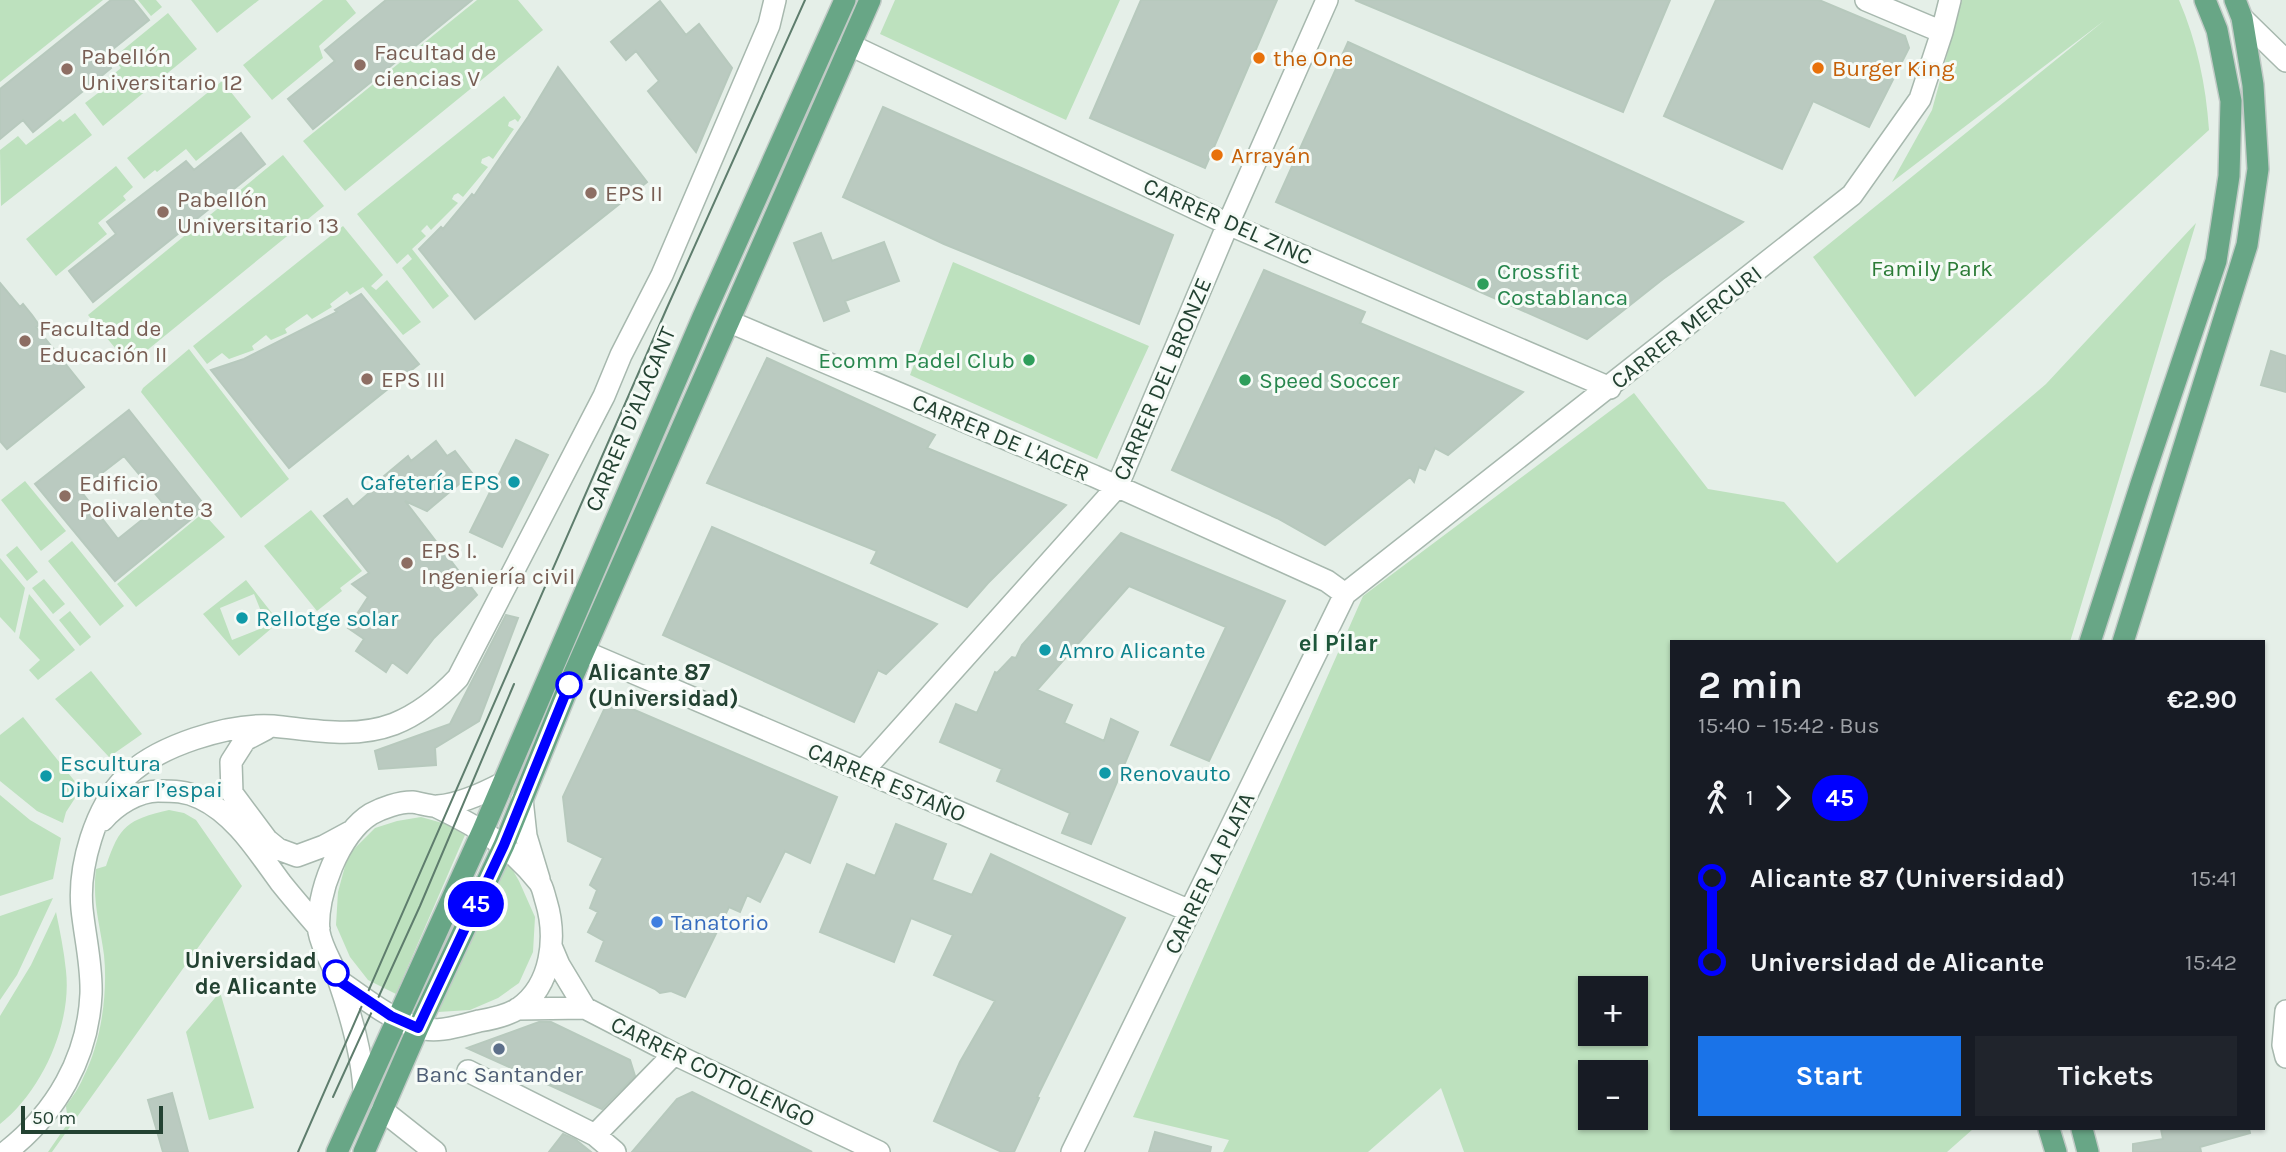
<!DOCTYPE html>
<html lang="en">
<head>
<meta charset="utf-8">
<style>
  body { margin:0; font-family:Karla,sans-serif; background:#20242c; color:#f1f3f6; height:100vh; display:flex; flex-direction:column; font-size:26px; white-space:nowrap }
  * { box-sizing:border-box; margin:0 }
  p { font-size:23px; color:#9ea1a6 }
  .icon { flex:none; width:38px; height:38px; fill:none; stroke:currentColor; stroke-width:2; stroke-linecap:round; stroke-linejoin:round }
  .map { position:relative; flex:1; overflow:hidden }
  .drawer { position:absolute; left:1670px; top:640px; width:595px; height:490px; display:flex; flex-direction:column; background:#171b24; border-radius:0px; box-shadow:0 2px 5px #0004 }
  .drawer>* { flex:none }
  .badge { padding:0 14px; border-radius:23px; font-size:24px; line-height:46px }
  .fabs { position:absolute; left:1578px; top:976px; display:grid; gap:14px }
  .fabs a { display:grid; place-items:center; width:70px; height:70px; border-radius:0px; background:#171b24; box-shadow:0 2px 5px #0004; font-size:35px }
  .scale { position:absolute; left:21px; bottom:18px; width:142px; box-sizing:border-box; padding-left:7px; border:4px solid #234232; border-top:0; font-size:19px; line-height:24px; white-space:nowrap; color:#234232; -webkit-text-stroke:5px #f6fbf7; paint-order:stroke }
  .map>.badge { position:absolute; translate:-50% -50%; box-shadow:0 0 0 4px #fff }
  .legs { display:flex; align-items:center; gap:10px; height:77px; padding:0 28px; font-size:23px }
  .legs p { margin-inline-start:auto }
  .summary { display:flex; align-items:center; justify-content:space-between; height:119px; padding:0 28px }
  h1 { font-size:38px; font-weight:700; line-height:52px }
  .action { display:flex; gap:14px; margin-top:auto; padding:14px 28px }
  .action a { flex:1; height:80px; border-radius:0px; background:#1a73e8; color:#fff; font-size:28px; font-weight:700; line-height:80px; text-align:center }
  .action a+a { background:#20242c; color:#f1f3f6 }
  ul { padding:0 28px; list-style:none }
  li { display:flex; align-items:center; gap:24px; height:84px; font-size:26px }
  li i { display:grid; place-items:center; width:10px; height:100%; margin:0 9px; background:currentColor }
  li i::after { content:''; width:18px; height:18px; margin:-9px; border:5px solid; border-radius:50%; background:#171b24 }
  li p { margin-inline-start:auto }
  li:first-child i { background:linear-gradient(#0000 50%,currentColor 0) }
  li:last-child i { background:linear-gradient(currentColor 50%,#0000 0) }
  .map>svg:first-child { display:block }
  .green { fill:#bde1be; fill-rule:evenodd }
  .building { fill:#bacac0; stroke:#b7c9bd; stroke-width:2; fill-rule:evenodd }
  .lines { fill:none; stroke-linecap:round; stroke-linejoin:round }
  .minor-casing { stroke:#a7b8ae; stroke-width:24 }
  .major-casing { stroke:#c1cac6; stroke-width:24 }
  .minor { stroke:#fff; stroke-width:21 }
  .major { stroke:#68a686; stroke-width:21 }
  .tram { stroke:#5e7d6d; stroke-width:2 }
  .line-1-casing { stroke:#fff; stroke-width:16 }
  .line-1 { stroke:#00f; stroke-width:10 }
  .food-dot { fill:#e8710a; stroke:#f6fbf7; stroke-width:2.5 }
  .education-dot { fill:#8d6e63; stroke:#f6fbf7; stroke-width:2.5 }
  .leisure-dot { fill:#2e9e5b; stroke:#f6fbf7; stroke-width:2.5 }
  .culture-dot { fill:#0f9aa8; stroke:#f6fbf7; stroke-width:2.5 }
  .stop-1-dot { fill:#fff; stroke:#00f; stroke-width:3.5 }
  .shop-dot { fill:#3f7fe0; stroke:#f6fbf7; stroke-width:2.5 }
  .service-dot { fill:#5c6f8a; stroke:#f6fbf7; stroke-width:2.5 }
  .labels { text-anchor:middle; stroke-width:6; stroke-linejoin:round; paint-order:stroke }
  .education-label { font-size:23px; fill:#785e54; stroke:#f6fbf7; text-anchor:start }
  .food-label { font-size:23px; fill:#c56008; stroke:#f6fbf7; text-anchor:start }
  .street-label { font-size:23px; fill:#234232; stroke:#f6fbf7 }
  .park-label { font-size:23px; fill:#2b7b36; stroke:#f6fbf7 }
  .leisure-label { font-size:23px; fill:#27864d; stroke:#f6fbf7; text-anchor:start }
  .culture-label { font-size:23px; fill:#0d838f; stroke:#f6fbf7; text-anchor:start }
  .stop-label { font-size:23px; font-weight:bold; fill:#234232; stroke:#f6fbf7; text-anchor:start }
  .shop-label { font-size:23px; fill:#366cbe; stroke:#f6fbf7; text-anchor:start }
  .service-label { font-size:23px; fill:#4e5e75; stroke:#f6fbf7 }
  .neighbourhood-label { font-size:24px; font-weight:bold; fill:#1d563a; stroke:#f6fbf7 }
</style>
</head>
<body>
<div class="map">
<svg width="2286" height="1152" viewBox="0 0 2286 1152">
  <rect width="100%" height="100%" fill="#e5efe8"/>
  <!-- green -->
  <path class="green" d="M 0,0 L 103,0 L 0,82 Z
    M 138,0 L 156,0 L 162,7 L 151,16 Z
    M 191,0 L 259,0 L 217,33 Z
    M 323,0 L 346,0 L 356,13 L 319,46 L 323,58 L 272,100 L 243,65 Z
    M 477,0 L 518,0 L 543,30 L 345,191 L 303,141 Z
    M 895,0 L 1120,0 L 1066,120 L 880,34 Z
    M 1962,0 L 2179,0 C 2197,42 2206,85 2209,130 L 1915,397 L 1813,257 L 2105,20 L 1892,182 L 1932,110 Z
    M 168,13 L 197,49 L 103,126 L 85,103 L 102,90 L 99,86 L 121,68 L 113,58 Z
    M 222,81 L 251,117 L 196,161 L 186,149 L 157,172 L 155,170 L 144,179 L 127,158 Z
    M 504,96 L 521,117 L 518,122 L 515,119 L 509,122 L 508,126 L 514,129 L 493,159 L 489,156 L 482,159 L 481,163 L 488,167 L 463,197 L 458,193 L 454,195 L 452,199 L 458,203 L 431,230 L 427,225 L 421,231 L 426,236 L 412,249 L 449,296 L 433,309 L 402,268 L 412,259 L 408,254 L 397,264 L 357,214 Z
    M 75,113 L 92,135 L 1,206 L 0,150 L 18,136 L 26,145 L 60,119 L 63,122 Z
    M 283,155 L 324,206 L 129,365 L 88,315 Z
    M 116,166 L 133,187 L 123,196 L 126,200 L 98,223 L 107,234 L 56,276 L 26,239 Z
    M 2196,223 L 2070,642 L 1671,642 L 1671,1129 L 1973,1129 L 1947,1152 L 1464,1152 L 1441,1088 L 1368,1152 L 1223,1152 L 1229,1140 L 1133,1117 L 1363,596 L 1634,393 L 1708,489 L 1784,502 L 1837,563 L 2046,384 ZM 1591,989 L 1636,989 L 1636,1034 L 1591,1034 ZM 1591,1073 L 1636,1073 L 1636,1118 L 1591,1118 Z
    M 343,226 L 383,275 L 371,286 L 376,290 L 387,280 L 421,322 L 403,335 L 363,287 L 350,295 L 347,291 L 330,304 L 332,307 L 312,319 L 307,314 L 285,329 L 287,333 L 271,340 L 266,335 L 252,346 L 254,350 L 229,359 L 222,353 L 207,364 L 193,346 Z
    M 953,262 L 1149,346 L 1097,459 L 910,375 Z
    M 189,349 L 289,479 L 241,518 L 141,392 L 143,388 Z
    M 25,481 L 66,531 L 41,551 L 1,500 Z
    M 311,510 L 362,571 L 340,588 L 342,591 L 317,611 L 264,546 Z
    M 203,513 L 225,537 L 136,607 L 117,584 Z
    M 72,541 L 124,606 L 100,626 L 48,561 Z
    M 17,546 L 38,572 L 27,581 L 6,555 Z
    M 0,558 L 25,588 L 15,633 L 0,617 Z
    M 44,579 L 65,604 L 53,614 L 32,588 Z
    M 246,580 L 279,622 L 239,656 L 203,614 ZM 254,594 L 267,626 L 232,640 L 220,608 Z
    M 29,594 L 75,650 L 38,680 L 29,670 L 40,660 L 19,638 Z
    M 70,611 L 91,637 L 80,646 L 59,620 Z
    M 91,671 L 142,734 L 109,757 L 55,699 Z
    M 23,717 L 81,789 L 66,812 L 63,823 L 37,811 L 0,781 L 0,735 Z
    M 0,795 L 30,820 L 61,838 L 53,879 L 0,896 Z
    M 169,810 L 184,813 L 196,820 L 242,886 L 52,1152 L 48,1152 L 68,1123 L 66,1106 C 72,1097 79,1088 83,1078 C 101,1043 108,994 104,955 C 100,924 92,901 96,869 L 106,866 C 120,825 127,820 169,810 Z
    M 421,817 L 446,824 L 465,835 L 396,994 L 368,980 L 350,957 L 336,925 L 338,892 L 348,855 L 375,828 L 397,821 Z
    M 507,860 L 519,881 L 535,917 L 533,952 L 519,983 L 498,998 L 470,1010 L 438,1012 Z
    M 53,898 L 17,975 L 0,1000 L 0,916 Z
    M 56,912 C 60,931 64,951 66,971 C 72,1024 42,1091 0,1124 L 0,1016 L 31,965 Z
    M 220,992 L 254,1108 L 209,1120 L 186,1032 Z"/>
  <!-- building -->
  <path class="building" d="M 111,0 L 133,0 L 149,20 L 103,57 L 111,68 L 33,132 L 23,120 L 0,139 L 0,89 Z
    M 386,0 L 472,0 L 313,129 L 288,99 L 335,61 L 325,50 Z
    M 1141,0 L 1277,0 L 1205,168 L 1090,118 Z
    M 1355,0 L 1670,0 L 1623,112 Z
    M 1716,0 L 1819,0 L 1905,36 L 1909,48 L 1869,127 L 1813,101 L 1782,169 L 1664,116 Z
    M 660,1 L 686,35 L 699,24 L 732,68 L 696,152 L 648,91 L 659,81 L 636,51 L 626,60 L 611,42 Z
    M 1348,42 L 1743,222 L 1663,279 L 1587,339 L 1276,202 Z
    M 558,67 L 647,182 L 475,319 L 419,249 L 441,227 L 443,229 L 472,194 L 474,196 L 528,117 Z
    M 883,107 L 1173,235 L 1139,324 L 944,244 L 843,197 Z
    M 241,133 L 265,164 L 93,302 L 69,271 L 116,234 L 107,222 L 186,161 L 194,170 Z
    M 821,233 L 832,261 L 884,242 L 899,281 L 845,301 L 849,311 L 824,321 L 794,243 Z
    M 1264,270 L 1365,312 L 1360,323 L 1523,392 L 1448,455 L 1435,448 L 1425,470 L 1419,467 L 1414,482 L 1410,477 L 1325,545 L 1277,518 L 1172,470 Z
    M 0,283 L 20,307 L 23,304 L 32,315 L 39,325 L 36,327 L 84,387 L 7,449 L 0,441 Z
    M 361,294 L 419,364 L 289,468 L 211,370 L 244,359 L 337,312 L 335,310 Z
    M 2271,351 L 2286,356 L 2286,392 L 2261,385 Z
    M 767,358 L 935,435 L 927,448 L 1066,505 L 988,583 L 967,607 L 871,563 L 877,551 L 707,483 Z
    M 129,410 L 206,507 L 115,581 L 35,484 ZM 124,456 L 163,503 L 118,539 L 80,490 Z
    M 516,440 L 548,455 L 502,547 L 470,532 Z
    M 436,441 L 447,456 L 455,451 L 472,473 L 427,511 L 405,501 L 477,595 L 434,638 L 407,673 L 392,662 L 386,672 L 356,651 L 364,639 L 348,628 L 368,597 L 352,584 L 369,573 L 324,516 L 347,499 L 353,507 L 385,479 L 384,476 L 408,456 L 411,461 Z
    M 712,527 L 937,624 L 886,674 L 878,670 L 854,722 L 663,635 Z
    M 1121,533 L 1285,601 L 1209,761 L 1171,745 L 1226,627 L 1129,586 L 1037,690 L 1072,705 L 1064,723 L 1104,741 L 1111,719 L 1138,732 L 1091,844 L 1062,833 L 1070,813 L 997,781 L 1002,769 L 940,742 L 956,704 L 977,713 L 995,672 L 997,673 L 1012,657 L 1016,658 L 1022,645 Z
    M 506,615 L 518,618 L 479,721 L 435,748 L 436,765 L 379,769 L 375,751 L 450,724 Z
    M 609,699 L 837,797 L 810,863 L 785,851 L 760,902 L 747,895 L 740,912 L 729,907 L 685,997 L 671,991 L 660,993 L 655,989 L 596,961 L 604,941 L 588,932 L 598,912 L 590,908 L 597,890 L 590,885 L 603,858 L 568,841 L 563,797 Z
    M 896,824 L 946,844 L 932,880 L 972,895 L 991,854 L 1125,918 L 1037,1097 L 1039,1098 L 1014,1152 L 1002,1152 L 934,1121 L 960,1062 L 995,1001 L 934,975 L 953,935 L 911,918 L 894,962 L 820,932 L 847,864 L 875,876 Z
    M 539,1022 L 551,1022 L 630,1060 L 635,1076 L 602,1109 L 467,1048 Z
    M 692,1092 L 812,1152 L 632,1152 L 677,1099 Z
    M 172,1093 L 188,1152 L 163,1152 L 148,1100 Z
    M 2161,1129 L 2249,1129 L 2250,1133 L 2200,1147 L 2201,1152 L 2133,1152 L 2133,1144 L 2163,1139 Z
    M 1155,1132 L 1211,1147 L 1210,1152 L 1149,1152 Z
    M 563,1134 L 575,1139 L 591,1152 L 549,1152 Z"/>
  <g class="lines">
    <!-- minor casing -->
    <g class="minor-casing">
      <path id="minor" d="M 1866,0 L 1942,32
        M 2242,18 L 2286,61
        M 850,45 L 1228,224 L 1610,388
        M 730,322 L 1094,476 L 1327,581 L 1345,594
        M 585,652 L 1190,911
        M 266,729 L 245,740 L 231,762 L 232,793 L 267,840 L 278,849 L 297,856 L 324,846 L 350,832
        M 863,771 L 1117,487 L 1228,224 L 1327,0
        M 522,799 L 526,836 L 539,879
        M 103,820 C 116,805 138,791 158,791 C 173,791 186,791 200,798 C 236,815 258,852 281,883 C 293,898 306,913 319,928
        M 551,946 L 559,965 L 585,1008
        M 339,981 C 363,997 388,1018 416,1027 C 436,1034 459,1026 479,1021 C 491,1019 509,1015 519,1008 C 552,985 557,937 546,901 C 544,895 543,887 539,882 C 510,845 478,827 437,807
        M 517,1009 L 585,1008 L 674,1054 L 879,1152
        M 2286,1011 L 2283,1045 L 2286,1057
        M 468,1071 L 595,1135 L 615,1152
        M 364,1090 C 362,1053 351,1016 339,981 C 333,964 322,949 319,932 C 315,895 340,833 371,814 C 382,808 399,802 412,802 C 421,803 430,807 438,806 C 461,804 484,793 503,783
        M 382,1110 L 435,1152
        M 595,1135 L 674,1054
        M 6,1152 C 56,1113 88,1058 91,994 C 92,965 85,938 82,909 C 78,867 95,807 126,777 C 157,746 229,723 273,726 C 314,730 354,739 394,724 C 419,714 440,697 458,678 L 604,396 L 621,355 L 662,275 L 769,25 L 775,0
        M 1072,1152 L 1345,594 L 1852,195 L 1920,99 L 1942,32 L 1950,0"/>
    </g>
    <!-- major casing -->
    <g class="major-casing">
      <path id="major" d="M 2090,642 L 2141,484 L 2216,261 L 2229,176 L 2231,101 L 2217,30 L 2205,0
        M 2123,642 L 2247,245 L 2258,169 L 2253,85 L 2242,18 L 2235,0
        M 2049,1129 L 2056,1152
        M 2082,1129 L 2088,1152
        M 337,1152 L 483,830 L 703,317 L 845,0
        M 364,1152 L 418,1028 L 504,845 L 569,685 L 870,0"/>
    </g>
    <!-- minor -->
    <use href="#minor" class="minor"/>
    <!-- major -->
    <use href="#major" class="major"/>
    <!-- tram -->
    <path class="tram" d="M 333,1097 L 420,906 L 514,684
      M 298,1152 L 666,310 L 805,0"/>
  </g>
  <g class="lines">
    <!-- line-1 casing -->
    <g class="line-1-casing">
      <path id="line-1" d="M 336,973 L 339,981 L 391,1016 L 418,1028 L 504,845 L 569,685"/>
    </g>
    <!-- line-1 -->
    <use href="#line-1" class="line-1"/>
  </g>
  <!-- markers -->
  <g class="food-dot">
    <circle cx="1259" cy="58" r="7"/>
    <circle cx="1818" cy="68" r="7"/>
    <circle cx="1217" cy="155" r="7"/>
  </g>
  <g class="education-dot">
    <circle cx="360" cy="65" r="7"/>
    <circle cx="67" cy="69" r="7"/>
    <circle cx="591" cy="193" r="7"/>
    <circle cx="163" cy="212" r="7"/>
    <circle cx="25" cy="341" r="7"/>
    <circle cx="367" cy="379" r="7"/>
    <circle cx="65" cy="496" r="7"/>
    <circle cx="407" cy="563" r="7"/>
  </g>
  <g class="leisure-dot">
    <circle cx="1483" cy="284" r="7"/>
    <circle cx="1029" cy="360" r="7"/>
    <circle cx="1245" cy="380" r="7"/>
  </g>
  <g class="culture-dot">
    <circle cx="514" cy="482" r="7"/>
    <circle cx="242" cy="618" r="7"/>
    <circle cx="1045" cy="650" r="7"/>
    <circle cx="1105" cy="773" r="7"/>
    <circle cx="46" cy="776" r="7"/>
  </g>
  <g class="stop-1-dot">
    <circle cx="569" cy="685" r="12"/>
    <circle cx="336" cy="973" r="12"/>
  </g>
  <circle class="shop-dot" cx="657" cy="922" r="7"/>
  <circle class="service-dot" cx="499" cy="1049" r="7"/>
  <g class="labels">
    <!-- education labels -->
    <g class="education-label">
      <text x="374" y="60">Facultad de<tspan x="374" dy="26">ciencias V</tspan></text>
      <text x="81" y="64">Pabellón<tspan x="81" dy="26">Universitario 12</tspan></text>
      <text x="605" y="201">EPS II</text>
      <text x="177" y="207">Pabellón<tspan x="177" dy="26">Universitario 13</tspan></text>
      <text x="39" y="336">Facultad de<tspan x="39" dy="26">Educación II</tspan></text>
      <text x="381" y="387">EPS III</text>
      <text x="79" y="491">Edificio<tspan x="79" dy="26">Polivalente 3</tspan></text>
      <text x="421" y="558">EPS I.<tspan x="421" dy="26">Ingeniería civil</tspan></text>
    </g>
    <!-- food labels -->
    <g class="food-label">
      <text x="1273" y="66">the One</text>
      <text x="1832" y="76">Burger King</text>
      <text x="1231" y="163">Arrayán</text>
    </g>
    <!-- street labels -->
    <g class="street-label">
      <text transform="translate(1228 221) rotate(24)" y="8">CARRER DEL ZINC</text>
      <text transform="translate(1686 327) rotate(-38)" y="8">CARRER MERCURI</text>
      <text transform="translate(1162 379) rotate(-67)" y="8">CARRER DEL BRONZE</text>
      <text transform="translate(630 419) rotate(-67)" y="8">CARRER D'ALACANT</text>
      <text transform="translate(1001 437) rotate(23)" y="8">CARRER DE L'ACER</text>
      <text transform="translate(887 782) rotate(23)" y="8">CARRER ESTAÑO</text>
      <text transform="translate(1209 873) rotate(-64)" y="8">CARRER LA PLATA</text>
      <text transform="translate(713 1071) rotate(26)" y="8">CARRER COTTOLENGO</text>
    </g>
    <!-- park labels -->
    <g class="park-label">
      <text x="1932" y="276">Family Park</text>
    </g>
    <!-- leisure labels -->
    <g class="leisure-label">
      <text x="1497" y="279">Crossfit<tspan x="1497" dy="26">Costablanca</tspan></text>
      <text x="1015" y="368" text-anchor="end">Ecomm Padel Club</text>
      <text x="1259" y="388">Speed Soccer</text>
    </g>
    <!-- culture labels -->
    <g class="culture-label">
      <text x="500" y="490" text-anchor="end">Cafetería EPS</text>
      <text x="256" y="626">Rellotge solar</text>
      <text x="1059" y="658">Amro Alicante</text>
      <text x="60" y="771">Escultura<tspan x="60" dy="26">Dibuixar l’espai</tspan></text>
      <text x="1119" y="781">Renovauto</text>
    </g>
    <!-- stop labels -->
    <g class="stop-label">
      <text x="588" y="680">Alicante 87<tspan x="588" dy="26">(Universidad)</tspan></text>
      <text x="317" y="968" text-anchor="end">Universidad<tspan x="317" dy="26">de Alicante</tspan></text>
    </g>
    <!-- shop labels -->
    <g class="shop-label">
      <text x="671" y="930">Tanatorio</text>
    </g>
    <!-- service labels -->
    <g class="service-label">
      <text x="499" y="1082">Banc Santander</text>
    </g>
    <!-- neighbourhood labels -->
    <g class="neighbourhood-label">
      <text x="1338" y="651">el Pilar</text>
    </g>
  </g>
</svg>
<div class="fabs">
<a>+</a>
<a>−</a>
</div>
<div class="scale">50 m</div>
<b class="badge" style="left:476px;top:904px;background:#00f;color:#fff">45</b>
<section class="drawer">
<div class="summary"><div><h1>2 min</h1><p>15:40 – 15:42 · Bus</p></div><b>€2.90</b></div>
<div class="legs"><svg class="icon" aria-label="walk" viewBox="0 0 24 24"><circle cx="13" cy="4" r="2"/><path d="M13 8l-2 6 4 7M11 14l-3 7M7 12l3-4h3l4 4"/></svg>1<svg class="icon" aria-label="forward" viewBox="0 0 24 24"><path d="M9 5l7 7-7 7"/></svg><b class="badge" style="background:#00f;color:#fff">45</b></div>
<ul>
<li><i style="color:#00f"></i><b>Alicante 87 (Universidad)</b><p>15:41</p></li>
<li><i style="color:#00f"></i><b>Universidad de Alicante</b><p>15:42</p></li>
</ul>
<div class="action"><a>Start</a><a>Tickets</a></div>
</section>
</div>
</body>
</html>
